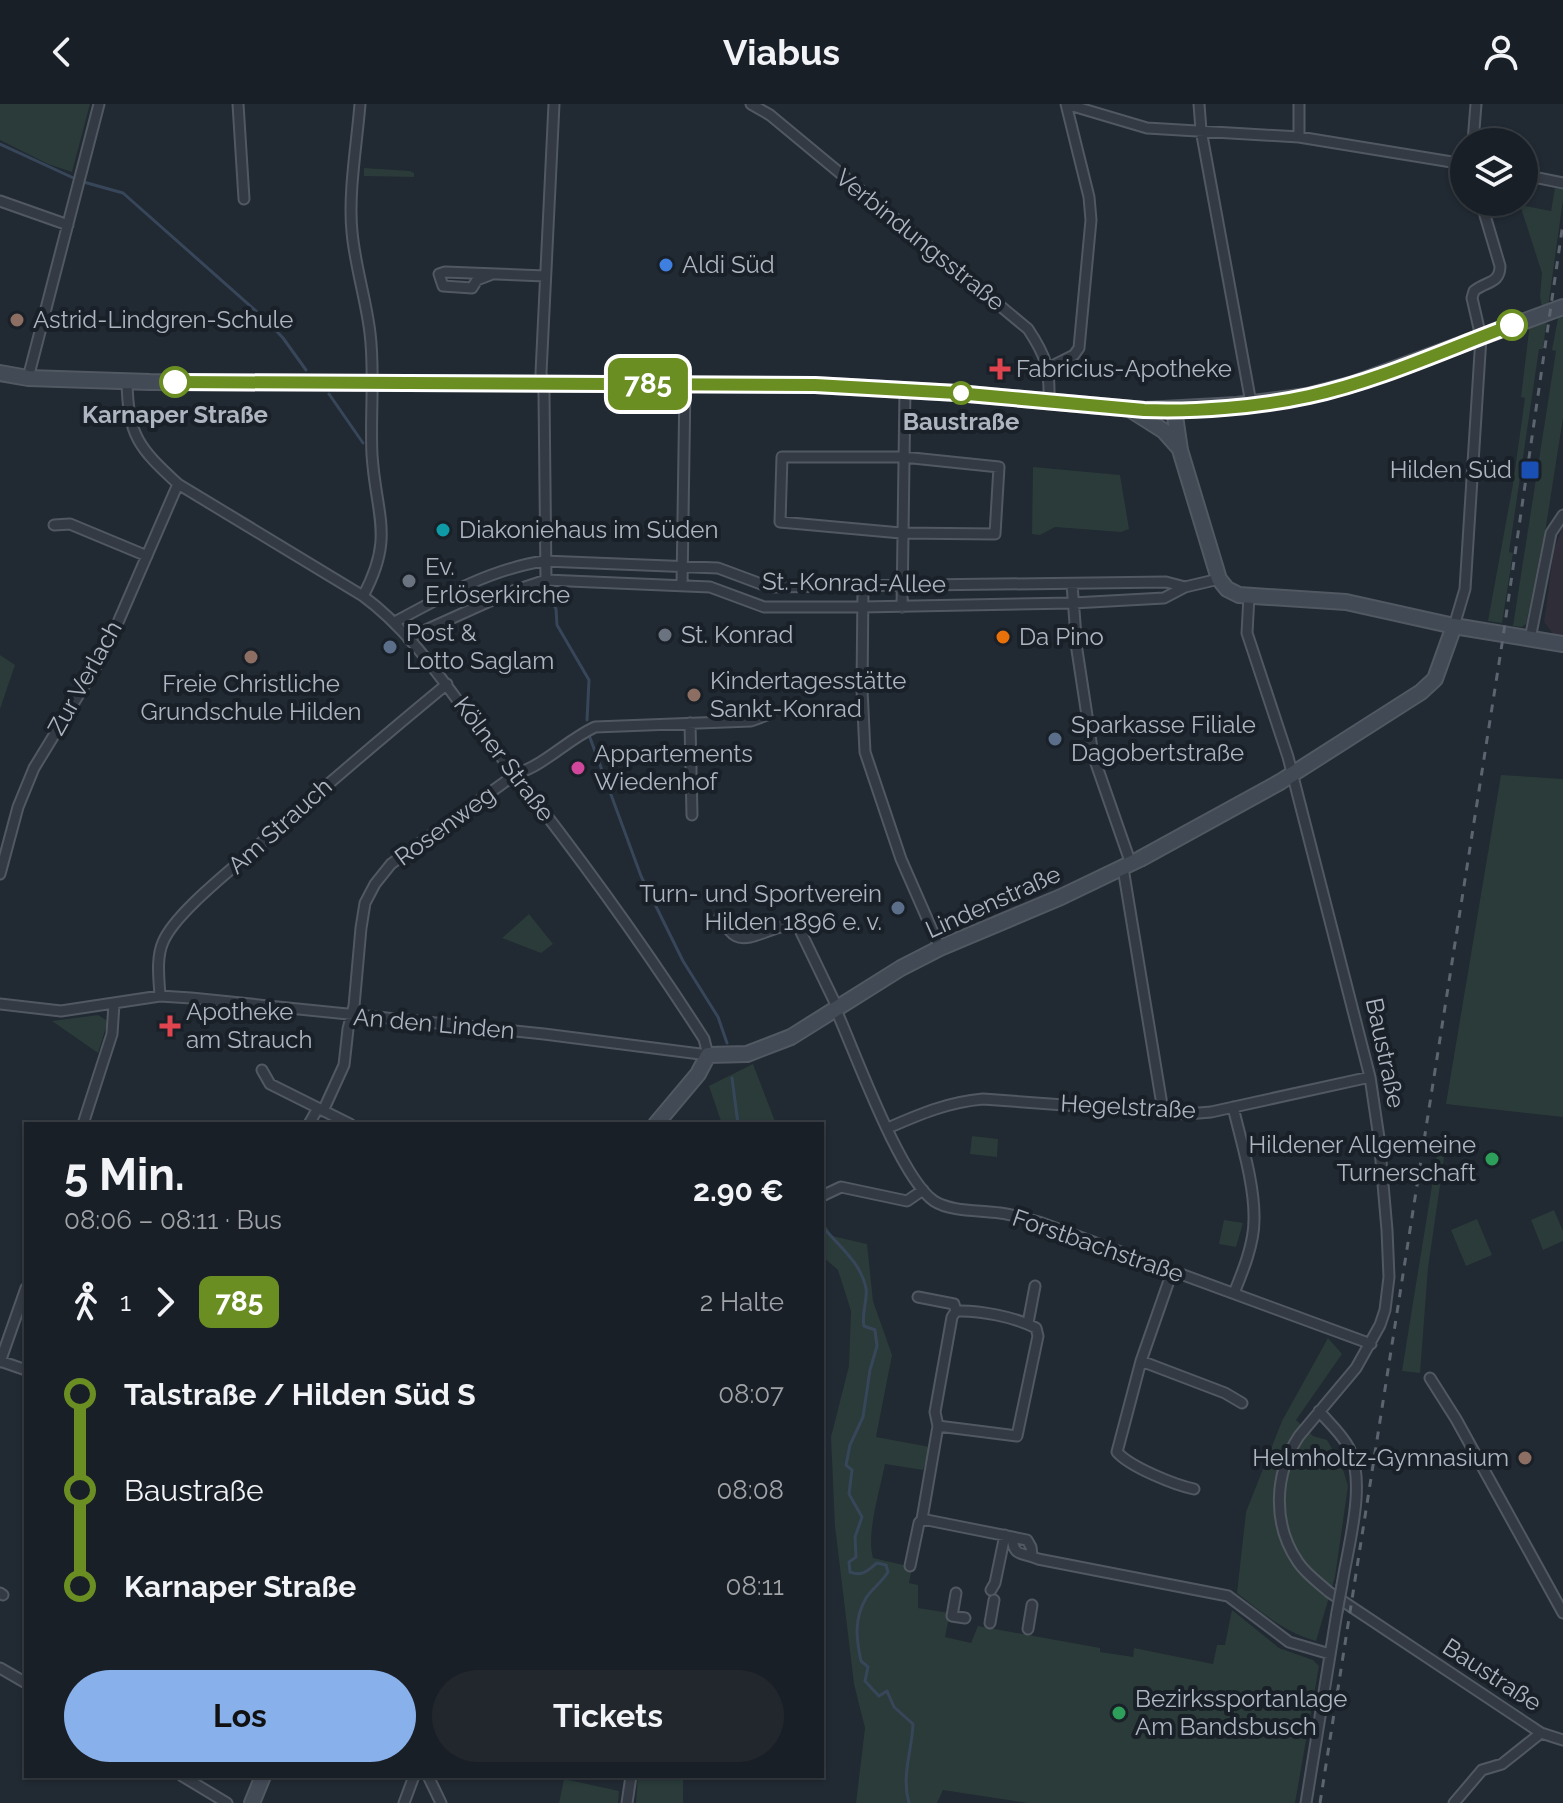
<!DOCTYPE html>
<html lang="de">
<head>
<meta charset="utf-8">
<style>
  body { margin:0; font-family:Raleway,sans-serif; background:#22272e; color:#f1f3f6; height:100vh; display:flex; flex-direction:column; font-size:30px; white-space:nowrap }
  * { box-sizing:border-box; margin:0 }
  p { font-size:26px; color:#9fa2a7 }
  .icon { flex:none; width:44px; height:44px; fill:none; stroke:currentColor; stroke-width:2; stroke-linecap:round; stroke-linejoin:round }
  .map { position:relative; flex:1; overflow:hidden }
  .details { position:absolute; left:24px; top:1018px; width:800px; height:656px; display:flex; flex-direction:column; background:#191f26; border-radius:0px; box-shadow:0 2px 6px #0004,0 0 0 2px #373d43 }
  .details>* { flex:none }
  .badge { padding:0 16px; border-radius:12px; font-size:28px; line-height:52px }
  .fabs { position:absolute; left:1450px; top:24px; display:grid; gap:16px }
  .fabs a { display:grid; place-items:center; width:88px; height:88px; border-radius:50%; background:#191f26; box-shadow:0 2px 6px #0004,0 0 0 2px #373d43; font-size:40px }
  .map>.badge { position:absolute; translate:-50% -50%; box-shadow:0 0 0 4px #fff }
  .legs { display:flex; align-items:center; gap:12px; height:88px; padding:0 40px; font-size:26px }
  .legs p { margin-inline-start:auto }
  .summary { display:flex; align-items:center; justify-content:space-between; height:136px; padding:0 40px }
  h1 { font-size:44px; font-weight:700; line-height:60px }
  .action { display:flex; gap:16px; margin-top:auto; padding:16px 40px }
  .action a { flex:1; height:92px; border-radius:48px; background:#88b0eb; color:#111; font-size:32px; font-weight:700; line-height:92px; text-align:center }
  .action a+a { background:#22272e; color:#f1f3f6 }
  ul { padding:0 40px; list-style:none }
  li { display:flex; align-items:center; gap:28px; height:96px; font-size:30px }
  li i { display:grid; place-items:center; width:12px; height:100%; margin:0 10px; background:currentColor }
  li i::after { content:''; width:20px; height:20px; margin:-10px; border:6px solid; border-radius:50%; background:#191f26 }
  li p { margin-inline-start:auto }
  li:first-child i { background:linear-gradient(#0000 50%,currentColor 0) }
  li:last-child i { background:linear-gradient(currentColor 50%,#0000 0) }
  header { display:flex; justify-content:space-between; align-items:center; height:104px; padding:0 40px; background:#191f26; font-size:36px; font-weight:700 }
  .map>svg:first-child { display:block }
  .medical { fill:#2f2e38 }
  .green { fill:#2a3b3a }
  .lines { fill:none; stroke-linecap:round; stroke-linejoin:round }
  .stream { stroke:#38465a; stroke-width:3 }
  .street-casing { stroke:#515861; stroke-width:13 }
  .secondary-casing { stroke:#515861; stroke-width:18 }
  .street { stroke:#343a43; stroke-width:9 }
  .secondary { stroke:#424a56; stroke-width:14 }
  .rail { stroke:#5b646f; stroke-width:3; stroke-dasharray:8 8; stroke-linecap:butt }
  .street-bridge-casing { stroke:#515861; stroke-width:13; stroke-linecap:butt }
  .street-bridge { stroke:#343a43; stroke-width:9 }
  .line-1-casing { stroke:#fff; stroke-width:18 }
  .line-1 { stroke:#6b8e23; stroke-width:12 }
  .shop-dot { fill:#3f7fe0; stroke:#192028; stroke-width:3 }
  .education-dot { fill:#8d6e63; stroke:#192028; stroke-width:3 }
  .stop-1-dot { fill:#fff; stroke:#6b8e23; stroke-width:4 }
  .health-dot { fill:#e0444e; stroke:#192028; stroke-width:3 }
  .transit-dot { fill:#1a4fb4; stroke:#192028; stroke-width:3 }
  .culture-dot { fill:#0f9aa8; stroke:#192028; stroke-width:3 }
  .worship-dot { fill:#6b7280; stroke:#192028; stroke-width:3 }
  .food-dot { fill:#e8710a; stroke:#192028; stroke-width:3 }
  .service-dot { fill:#5c6f8a; stroke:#192028; stroke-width:3 }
  .hotel-dot { fill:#d1479c; stroke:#192028; stroke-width:3 }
  .leisure-dot { fill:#2e9e5b; stroke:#192028; stroke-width:3 }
  .labels { text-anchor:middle; stroke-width:8; stroke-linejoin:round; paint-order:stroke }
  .street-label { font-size:24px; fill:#aeb5c0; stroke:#192028 }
  .poi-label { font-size:24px; fill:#aeb5c0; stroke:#192028; text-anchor:start }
  .stop-label { font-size:24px; font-weight:bold; fill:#aeb5c0; stroke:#192028 }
</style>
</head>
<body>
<header><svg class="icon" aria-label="back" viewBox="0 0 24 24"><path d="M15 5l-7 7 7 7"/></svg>Viabus<svg class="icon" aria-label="person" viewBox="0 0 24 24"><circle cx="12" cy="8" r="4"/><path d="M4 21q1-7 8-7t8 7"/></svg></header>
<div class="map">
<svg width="1563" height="1699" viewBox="0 0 1563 1699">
  <rect width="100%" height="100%" fill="#212932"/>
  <!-- medical -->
  <path class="medical" d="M 1563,422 L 1563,531 L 1554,531 L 1544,518 L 1554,446 Z"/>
  <!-- green -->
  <path class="green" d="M 0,0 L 90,0 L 72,68 L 48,60 L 0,36 Z
    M 364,64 L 410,67 L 414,69 L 414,73 L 364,72 Z
    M 1555,84 L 1563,85 L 1563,96 L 1548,203 L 1542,203 L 1540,192 L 1542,169 L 1520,101 L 1551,107 Z
    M 1563,208 L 1563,314 L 1546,422 L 1526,520 L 1522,523 L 1513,522 L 1556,247 L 1552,246 L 1559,209 Z
    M 1547,213 L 1543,245 L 1539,245 L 1509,448 L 1513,449 L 1502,519 L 1488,517 L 1513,380 L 1525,294 L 1521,293 L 1530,219 Z
    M 1033,363 L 1120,371 L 1129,425 L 1121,428 L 1055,423 L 1040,431 L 1032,430 Z
    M 0,551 L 15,561 L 0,605 Z
    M 1501,671 L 1563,675 L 1563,1013 L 1446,1000 Z
    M 529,810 L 553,840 L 541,849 L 502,834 Z
    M 98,911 L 106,916 L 107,920 L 98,949 L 52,917 Z
    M 753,960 L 776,1020 L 722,1020 L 709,982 Z
    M 972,1032 L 998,1035 L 997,1053 L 970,1050 Z
    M 1440,1032 L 1447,1033 L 1428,1164 L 1420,1269 L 1402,1267 Z
    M 1554,1106 L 1563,1127 L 1563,1137 L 1543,1146 L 1531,1116 Z
    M 822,1115 L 832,1132 L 867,1140 L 873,1197 L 892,1251 L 876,1333 L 930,1343 L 923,1366 L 885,1360 C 880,1386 866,1430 873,1454 L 912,1463 L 909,1479 L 918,1481 L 918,1504 L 950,1509 L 945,1533 L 971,1539 L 978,1522 L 1100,1544 L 1100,1548 L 1133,1553 L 1134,1544 L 1213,1560 L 1217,1541 L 1225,1541 L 1232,1506 L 1279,1544 L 1313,1556 L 1319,1562 L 1295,1699 L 1028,1699 L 943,1686 L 937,1699 L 856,1699 L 865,1624 L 854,1580 L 835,1422 L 831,1333 L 849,1262 L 851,1207 L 838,1166 L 822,1152 Z
    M 1477,1115 L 1492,1151 L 1466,1162 L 1451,1126 Z
    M 1224,1116 L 1243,1119 L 1236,1143 L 1219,1140 Z
    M 1328,1234 L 1342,1250 L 1296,1316 L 1313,1332 L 1327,1336 L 1342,1362 L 1348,1382 L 1335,1473 L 1316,1537 C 1284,1528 1262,1509 1237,1489 L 1246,1408 L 1282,1317 Z
    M 638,1672 L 683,1672 L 683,1699 L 636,1699 Z
    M 564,1675 L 619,1687 L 618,1699 L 559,1699 Z"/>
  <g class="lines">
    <!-- stream -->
    <path class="stream" d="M 0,40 L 80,77 L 123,89 L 264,214 L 283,234 L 306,266
      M 329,290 L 363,339
      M 547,489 L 556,505 L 557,521 L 589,576 L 587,616
      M 589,631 L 641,772 L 683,857 L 718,913 L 727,939
      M 732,974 L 738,1020
      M 822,1122 C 838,1141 861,1159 866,1184 C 868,1197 861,1209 864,1222 L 875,1226 L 877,1242 L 870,1266 L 863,1313 L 850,1341 L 846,1361 L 852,1366 L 849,1390 L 862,1413 L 855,1433 L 856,1453 L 849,1458 L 850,1468 C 863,1473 868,1466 877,1459 L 886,1461 L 888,1468 C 882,1478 872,1485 866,1494 C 854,1515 856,1534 861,1557 L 868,1563 L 865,1577 L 879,1592 L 887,1587 L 894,1603 L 913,1620 C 912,1647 901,1672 909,1699"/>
    <!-- street casing -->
    <g class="street-casing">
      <path id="street" d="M 238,0 L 244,95
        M 360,0 C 357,39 348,89 352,128 C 355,162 366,195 370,229 C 375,269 370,310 372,351 C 376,412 395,433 363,492
        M 751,0 L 770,11 L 1028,225 C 1046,252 1050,265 1049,297
        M 1066,0 L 1147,24 L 1299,33 L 1464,60
        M 1199,0 L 1201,26 L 1251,299
        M 1299,33 L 1299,0
        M 1473,38 L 1476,0
        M 1524,71 L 1563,79
        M 0,97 L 68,121
        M 490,171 L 477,176 L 472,184 L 443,182 L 439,170 L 445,168 L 545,172
        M 1048,264 L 1074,251 L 1079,244 L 1091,116 L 1089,93 L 1066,0
        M 28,274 L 99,0
        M 782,353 L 903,353 L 999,363 L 995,430 L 901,429 L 780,418 Z
        M 54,421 L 70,420 L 147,452
        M 546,476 L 544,290 L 541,269 L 554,0
        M 1072,480 L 1077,546 L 1093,651 L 1131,760
        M 682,481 L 685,280
        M 863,483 L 862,585 L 865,648 L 901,755 L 940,844
        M 1249,492 L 1247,529 L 1288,653 L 1370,973 L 1379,1034 L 1387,1126 L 1389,1173 L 1385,1206 L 1380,1221 L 1356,1264 L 1299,1332 C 1274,1370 1272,1420 1298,1458 C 1306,1470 1319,1479 1329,1488 L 1541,1629 L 1563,1636
        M 902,503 L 905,285
        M 395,518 C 441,493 491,465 544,457 L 718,464 L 769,483 L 1166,478 L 1185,483
        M 1454,522 L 1465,485 L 1481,233 L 1472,194 L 1474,187 C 1486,177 1500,180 1500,162 L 1481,98
        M 408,534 L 510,488 L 546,476 L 710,483 L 764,503 L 862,503 L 1073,499 L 1164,494 L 1185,483 L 1219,475
        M 1530,535 L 1551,429 L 1563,411
        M 690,619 L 692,711
        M 1123,764 L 1163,1007
        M 0,770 L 18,703 L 34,664 L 106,546 L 178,380
        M 720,812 C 725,819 729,829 736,832 C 751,840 779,817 798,822 L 838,905
        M 160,892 C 159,875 156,854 163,838 C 174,812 221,774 243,755 C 310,695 378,637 447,580
        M 0,900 L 61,907 L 160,892 L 191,894 L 544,930 L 708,951 L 704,935 C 638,832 566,734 490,639 C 449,588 416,531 363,492 L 178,380 C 139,344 128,332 127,277
        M 836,906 C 855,948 900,1074 934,1097 C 951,1108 980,1106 1000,1109 C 1015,1111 1028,1115 1042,1119 L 1371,1240
        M 262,966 L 270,980 L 350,1020
        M 1233,1003 C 1241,1037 1255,1081 1254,1116 C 1254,1140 1243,1167 1234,1189
        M 323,1007 L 344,961 L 348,925 L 354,902 L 361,824 L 365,799 L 375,780 L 391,760 L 516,670 C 546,660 567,636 595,623 L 751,617 L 770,610
        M 83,1020 L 112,930 L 114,900
        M 309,1020 L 318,1004
        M 888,1024 C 920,1010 948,998 983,995 L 1187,1010 L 1211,1008 L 1370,973
        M 824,1091 L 841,1083 L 907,1097 L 923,1086
        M 1172,1168 L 1141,1257 L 1117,1348 C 1130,1363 1175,1381 1194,1385
        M 918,1193 L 954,1200 L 956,1207
        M 1028,1219 L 1035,1182
        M 0,1257 L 26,1266
        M 1141,1257 L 1225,1289 L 1242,1299
        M 0,1258 L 26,1184
        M 1430,1274 L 1456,1315 L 1563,1509
        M 1319,1307 C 1329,1319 1344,1332 1350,1346 C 1366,1382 1348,1442 1342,1481
        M 938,1322 L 1017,1332 L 1038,1232 L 1036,1224 C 1015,1213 979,1206 956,1207 L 952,1213 L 935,1308 L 938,1322 L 922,1415 L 1027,1436 L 1031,1443 L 1032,1452
        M 1012,1433 C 1014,1455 1022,1447 1038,1455 L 1228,1492 L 1289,1538 L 1330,1550
        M 910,1462 L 919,1419 L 922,1415
        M 991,1486 L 995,1479 L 1005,1431
        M 0,1489 L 3,1491
        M 956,1489 L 952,1512 L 965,1514
        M 990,1519 L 994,1496
        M 1028,1525 L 1032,1501
        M 0,1564 L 26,1579
        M 182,1672 L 227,1699
        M 428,1672 L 441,1699
        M 404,1699 L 414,1672
        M 627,1699 L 631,1672
        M 1306,1699 L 1337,1508
        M 1454,1699 L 1482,1666 L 1502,1660 L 1541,1629"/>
    </g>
    <!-- secondary casing -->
    <g class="secondary-casing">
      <path id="secondary" d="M 0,269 L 28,274 L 150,278 L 815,281 L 957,289 L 1144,306 L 1237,301 L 1307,292 L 1353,280 L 1563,203
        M 1174,305 L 1180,346 L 1219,475 L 1227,485 L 1239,491 L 1346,498 L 1454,522 L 1563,540
        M 1131,306 L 1164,327 L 1180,345
        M 656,1020 L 698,970 L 708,951 L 747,950 L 791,933 L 901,864 L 940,844 L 1061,793 L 1140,755 L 1280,678 L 1421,588 L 1435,575 L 1454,522
        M 252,1699 L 263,1672"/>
    </g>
    <!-- street -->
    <use href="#street" class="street"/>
    <!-- secondary -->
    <use href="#secondary" class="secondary"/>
    <!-- rail -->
    <path class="rail" d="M 1320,1699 L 1502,540 L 1563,119"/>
    <!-- street-bridge casing -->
    <g class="street-bridge-casing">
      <path id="street-bridge" d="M 1337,1508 L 1342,1481"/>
    </g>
    <!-- street-bridge -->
    <use href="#street-bridge" class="street-bridge"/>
  </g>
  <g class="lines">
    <!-- line-1 casing -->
    <g class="line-1-casing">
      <path id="line-1" d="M 175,278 L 815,281 L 957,289 L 1144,306 C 1195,308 1259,303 1309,292 C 1378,277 1445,246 1512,221"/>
    </g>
    <!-- line-1 -->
    <use href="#line-1" class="line-1"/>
  </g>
  <!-- markers -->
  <circle class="shop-dot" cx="666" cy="161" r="8"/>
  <g class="education-dot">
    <circle cx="17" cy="216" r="8"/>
    <circle cx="251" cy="553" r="8"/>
    <circle cx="694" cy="591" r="8"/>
    <circle cx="1525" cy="1354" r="8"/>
  </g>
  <g class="stop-1-dot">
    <circle cx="1512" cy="221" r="14"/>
    <circle cx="175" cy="278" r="14"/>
    <circle cx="961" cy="289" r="10"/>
  </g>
  <g class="health-dot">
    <path d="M996 253h8v8h8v8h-8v8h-8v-8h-8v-8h8z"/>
    <path d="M166 910h8v8h8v8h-8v8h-8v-8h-8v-8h8z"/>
  </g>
  <rect class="transit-dot" x="1520" y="356" width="20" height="20" rx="4"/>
  <circle class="culture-dot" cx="443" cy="426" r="8"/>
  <g class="worship-dot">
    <circle cx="409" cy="477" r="8"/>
    <circle cx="665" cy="531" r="8"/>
  </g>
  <circle class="food-dot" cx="1003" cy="533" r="8"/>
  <g class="service-dot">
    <circle cx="390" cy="543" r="8"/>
    <circle cx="1055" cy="635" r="8"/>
    <circle cx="898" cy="804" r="8"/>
  </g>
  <circle class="hotel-dot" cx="578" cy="664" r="8"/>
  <g class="leisure-dot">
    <circle cx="1492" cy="1055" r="8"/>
    <circle cx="1119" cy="1609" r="8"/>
  </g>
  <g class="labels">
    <!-- street labels -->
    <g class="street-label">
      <text transform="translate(920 136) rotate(39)" y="8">Verbindungsstraße</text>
      <text transform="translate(854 479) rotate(1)" y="8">St.-Konrad-Allee</text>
      <text transform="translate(85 574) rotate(-61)" y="8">Zur Verlach</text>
      <text transform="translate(504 655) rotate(53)" y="8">Kölner Straße</text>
      <text transform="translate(280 722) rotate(-42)" y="8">Am Strauch</text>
      <text transform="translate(445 722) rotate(-36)" y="8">Rosenweg</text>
      <text transform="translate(993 798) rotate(-24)" y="8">Lindenstraße</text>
      <text transform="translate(434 920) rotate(5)" y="8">An den Linden</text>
      <text transform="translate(1385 949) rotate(78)" y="8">Baustraße</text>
      <text transform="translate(1128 1003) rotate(3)" y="8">Hegelstraße</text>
      <text transform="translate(1098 1142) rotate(19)" y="8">Forstbachstraße</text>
      <text transform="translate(1492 1571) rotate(33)" y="8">Baustraße</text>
    </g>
    <!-- poi labels -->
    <g class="poi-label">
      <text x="682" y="169">Aldi Süd</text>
      <text x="33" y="224">Astrid-Lindgren-Schule</text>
      <text x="1016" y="273">Fabricius-Apotheke</text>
      <text x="1512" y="374" text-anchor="end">Hilden Süd</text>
      <text x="459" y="434">Diakoniehaus im Süden</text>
      <text x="425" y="471">Ev.<tspan x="425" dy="28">Erlöserkirche</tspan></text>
      <text x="406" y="537">Post &amp;<tspan x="406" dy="28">Lotto Saglam</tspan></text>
      <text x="681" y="539">St. Konrad</text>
      <text x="1019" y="541">Da Pino</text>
      <text x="710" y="585">Kindertagesstätte<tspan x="710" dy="28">Sankt-Konrad</tspan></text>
      <text x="251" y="588" text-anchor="middle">Freie Christliche<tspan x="251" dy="28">Grundschule Hilden</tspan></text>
      <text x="1071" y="629">Sparkasse Filiale<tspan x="1071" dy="28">Dagobertstraße</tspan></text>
      <text x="594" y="658">Appartements<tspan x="594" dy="28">Wiedenhof</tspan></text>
      <text x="882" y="798" text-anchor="end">Turn- und Sportverein<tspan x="882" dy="28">Hilden 1896 e. v.</tspan></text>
      <text x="186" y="916">Apotheke<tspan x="186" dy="28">am Strauch</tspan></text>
      <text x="1476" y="1049" text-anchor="end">Hildener Allgemeine<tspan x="1476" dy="28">Turnerschaft</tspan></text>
      <text x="1509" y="1362" text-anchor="end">Helmholtz-Gymnasium</text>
      <text x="1135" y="1603">Bezirkssportanlage<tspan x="1135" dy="28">Am Bandsbusch</tspan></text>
    </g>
    <!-- stop labels -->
    <g class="stop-label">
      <text x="175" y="319">Karnaper Straße</text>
      <text x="961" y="326">Baustraße</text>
    </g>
  </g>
</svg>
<div class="fabs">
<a><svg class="icon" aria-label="layers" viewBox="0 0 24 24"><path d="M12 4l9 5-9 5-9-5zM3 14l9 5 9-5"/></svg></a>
</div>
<b class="badge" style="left:648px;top:280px;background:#6b8e23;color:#fff">785</b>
<section class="details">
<div class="summary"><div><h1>5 Min.</h1><p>08:06 – 08:11 · Bus</p></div><b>2.90 €</b></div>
<div class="legs"><svg class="icon" aria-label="walk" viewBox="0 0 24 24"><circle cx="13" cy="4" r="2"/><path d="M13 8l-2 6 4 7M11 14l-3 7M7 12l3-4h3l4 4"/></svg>1<svg class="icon" aria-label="forward" viewBox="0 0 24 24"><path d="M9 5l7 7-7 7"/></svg><b class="badge" style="background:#6b8e23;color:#fff">785</b><p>2 Halte</p></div>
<ul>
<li><i style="color:#6b8e23"></i><b>Talstraße / Hilden Süd S</b><p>08:07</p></li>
<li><i style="color:#6b8e23"></i><span>Baustraße</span><p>08:08</p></li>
<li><i style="color:#6b8e23"></i><b>Karnaper Straße</b><p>08:11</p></li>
</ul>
<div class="action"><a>Los</a><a>Tickets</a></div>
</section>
</div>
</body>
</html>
